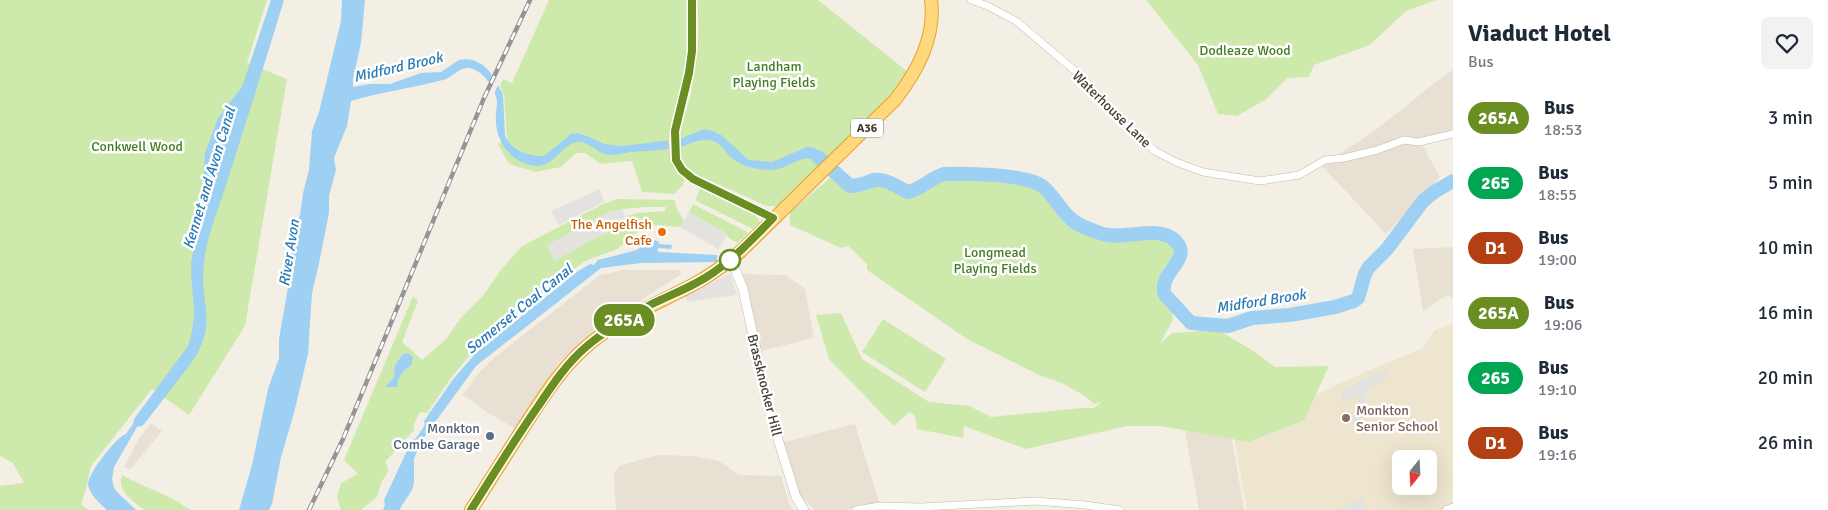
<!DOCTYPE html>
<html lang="en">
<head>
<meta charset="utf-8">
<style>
  body { margin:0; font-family:Signika,sans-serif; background:#f2f2f3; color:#1f2937; height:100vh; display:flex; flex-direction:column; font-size:19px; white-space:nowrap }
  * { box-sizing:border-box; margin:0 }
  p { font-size:16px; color:#747a83 }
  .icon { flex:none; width:28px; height:28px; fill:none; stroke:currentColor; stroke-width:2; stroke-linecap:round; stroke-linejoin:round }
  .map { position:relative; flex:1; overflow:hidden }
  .panel { display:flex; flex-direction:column; background:#fff; width:375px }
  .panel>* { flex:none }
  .badge { padding:0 10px; border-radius:16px; font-size:18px; line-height:32px }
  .needle { width:32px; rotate:198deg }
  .controls { position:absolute; left:1392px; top:450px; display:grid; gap:10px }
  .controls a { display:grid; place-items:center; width:45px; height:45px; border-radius:8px; background:#fff; box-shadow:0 5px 20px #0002; font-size:25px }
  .map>.badge { position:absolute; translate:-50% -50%; box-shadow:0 0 0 2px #fff }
  .round { display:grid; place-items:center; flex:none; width:52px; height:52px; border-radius:8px; background:#f2f2f3 }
  .summary { display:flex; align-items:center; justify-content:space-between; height:85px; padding:0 15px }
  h1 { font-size:24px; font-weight:700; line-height:38px }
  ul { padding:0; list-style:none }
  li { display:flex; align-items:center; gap:15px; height:65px; padding:0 15px }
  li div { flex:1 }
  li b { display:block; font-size:19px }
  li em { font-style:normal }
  li .badge { min-width:55px; font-weight:700; text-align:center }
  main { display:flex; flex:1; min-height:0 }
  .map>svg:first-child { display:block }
  .residential { fill:#e8e1d3 }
  .education { fill:#ede5ce; fill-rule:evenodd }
  .green { fill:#cdeaac; fill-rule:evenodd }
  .parking { fill:#e4e2de }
  .water { fill:#9ed0f3 }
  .pier { fill:#f4efe5 }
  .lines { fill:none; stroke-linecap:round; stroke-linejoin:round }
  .river { stroke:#9ed0f3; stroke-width:14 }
  .minor-casing { stroke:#c2baaa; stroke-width:8 }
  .tertiary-casing { stroke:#c2baaa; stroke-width:10 }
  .secondary-casing { stroke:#d6c493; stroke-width:11 }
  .trunk-casing { stroke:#e5a32e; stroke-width:14 }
  .minor { stroke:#fff; stroke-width:7 }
  .tertiary { stroke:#fff; stroke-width:9 }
  .secondary { stroke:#fff1c4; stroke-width:10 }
  .trunk { stroke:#ffd77c; stroke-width:12 }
  .rail-casing { stroke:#959595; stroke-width:4.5 }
  .rail { stroke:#fff; stroke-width:2.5; stroke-dasharray:8; stroke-linecap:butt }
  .line-casing { stroke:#fff; stroke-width:11 }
  .line { stroke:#6b8e23; stroke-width:8 }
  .food-dot { fill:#e8710a; stroke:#fff; stroke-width:2 }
  .stop-dot { fill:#fff; stroke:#6b8e23; stroke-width:2.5 }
  .education-dot { fill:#8d6e63; stroke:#fff; stroke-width:2 }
  .service-dot { fill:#5c6f8a; stroke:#fff; stroke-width:2 }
  .labels { text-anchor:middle; stroke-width:5; stroke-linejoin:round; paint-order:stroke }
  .shield { fill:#fff; stroke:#7e7971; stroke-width:1 }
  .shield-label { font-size:12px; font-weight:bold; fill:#464034 }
  .park-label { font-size:14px; fill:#457b25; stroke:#fff }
  .street-label { font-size:14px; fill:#464034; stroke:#fff }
  .food-label { font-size:14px; fill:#c56008; stroke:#fff; text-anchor:end }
  .education-label { font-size:14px; fill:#785e54; stroke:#fff; text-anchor:start }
  .service-label { font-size:14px; fill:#4e5e75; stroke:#fff; text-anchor:end }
  .water-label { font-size:15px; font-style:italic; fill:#297ab7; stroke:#fff }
</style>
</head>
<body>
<main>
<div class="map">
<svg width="1453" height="510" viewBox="0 0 1453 510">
  <rect width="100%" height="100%" fill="#f4efe5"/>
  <!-- residential -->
  <path class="residential" d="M 1453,70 L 1453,130 L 1419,139 L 1440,177 L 1386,234 L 1322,166 L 1377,129 L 1446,74 Z
    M 1453,247 L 1453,298 L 1447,295 L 1423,311 L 1413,249 Z
    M 624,270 L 681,270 L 680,275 L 595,330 L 559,362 L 517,430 L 485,411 L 463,395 L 476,376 L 495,357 L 600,275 Z
    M 743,274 L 786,275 L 805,289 L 814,338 L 761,351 Z
    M 1229,422 L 1244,510 L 1199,510 L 1185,431 Z
    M 151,423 L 162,431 L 130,470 L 124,467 L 138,440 Z
    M 855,424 L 880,505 L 848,510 L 815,510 L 800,495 L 784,442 Z
    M 657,455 L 693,456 L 719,461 L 739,475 L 781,476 L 789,503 L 794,510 L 616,510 L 614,473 L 619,466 Z"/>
  <!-- education -->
  <path class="education" d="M 1453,324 L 1453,510 L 1247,510 L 1231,420 L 1311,398 L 1342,382 L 1423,348 L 1435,330 ZM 1401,459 L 1429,459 L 1429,486 L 1401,486 Z"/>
  <!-- green -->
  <path class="green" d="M 0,0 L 267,0 L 247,63 L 287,79 L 245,326 L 189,415 L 152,389 L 91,466 L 87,485 L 81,505 L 89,510 L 0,510 L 0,486 L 24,483 L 13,463 L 0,456 Z
    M 549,0 L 688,0 L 690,24 L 687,69 L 671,138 L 670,161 L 685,179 L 682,186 L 674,194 L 642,192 L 632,161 L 601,164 L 585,153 L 576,153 L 561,167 L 535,172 L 509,164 L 498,144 L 507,139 L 504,95 L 500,86 L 503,79 L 512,83 Z
    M 695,0 L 818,0 L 908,72 L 897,90 L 784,201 L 777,206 L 767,206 L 693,173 C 688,168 682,162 680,154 C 675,133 687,113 691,93 C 697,61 697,33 695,0 Z
    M 1146,0 L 1436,0 L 1406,11 L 1370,45 L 1314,65 L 1309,77 L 1287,78 L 1265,100 L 1237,116 L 1218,114 L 1198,65 Z
    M 947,174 L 1037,183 L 1069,222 L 1089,233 L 1112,238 L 1164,238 L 1172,243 L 1174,250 L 1172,259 L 1164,267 L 1159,293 L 1165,304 L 1171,309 L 1173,319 L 1160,344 L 1172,333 L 1218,330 L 1255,352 L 1275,367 L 1329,366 L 1304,420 L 1248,442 L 1161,426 L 1127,426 L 1026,449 L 964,426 L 963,438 L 917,429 L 915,416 L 909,412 L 894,426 L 829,359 L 816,315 L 841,313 L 862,359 L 929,402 L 969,406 L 991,417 L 1082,408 L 1094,408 L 1101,402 L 1094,404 L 1085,396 L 1062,383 L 1041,376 L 967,339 L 867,270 L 867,264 L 848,246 L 841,248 L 790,225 L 790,212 L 831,177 L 844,188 L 853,192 L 881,185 L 914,196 L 923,191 L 929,182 Z
    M 700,189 L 755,215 L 760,222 L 753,229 L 695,200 Z
    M 617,199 L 675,200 L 676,207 L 684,221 L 680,227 L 658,225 L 642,228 L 617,249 L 585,261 L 561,279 L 483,339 L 451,378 L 427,413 L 420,412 L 414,424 L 414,430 L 385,462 L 389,470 L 381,483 L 377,497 L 361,510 L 341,510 L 337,497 L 341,483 L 358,474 L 344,460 L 413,296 L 418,301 L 402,342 L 422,360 L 446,339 L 460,319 L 483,296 L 501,270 L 522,246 L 601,205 ZM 646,207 L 666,207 L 665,211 L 639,213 L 625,216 L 626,224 L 593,239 L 554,261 L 622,209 Z
    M 693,204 L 749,233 L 737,243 L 726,236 L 727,235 L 689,212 Z
    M 883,319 L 946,359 L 925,392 L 862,352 Z
    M 122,475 C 144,488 170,494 190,510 L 144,510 C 133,501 116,490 122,475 Z"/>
  <!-- parking -->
  <path class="parking" d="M 600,189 L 604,202 L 559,225 L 551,211 Z
    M 623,209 L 626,224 L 593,239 L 554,261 L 547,245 L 608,212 Z
    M 689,212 L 728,234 L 718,249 L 680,227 Z
    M 730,274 L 737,295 L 687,302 L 685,295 Z
    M 1389,369 L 1384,380 L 1370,389 L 1366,394 L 1363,406 L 1366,407 L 1366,413 L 1359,423 L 1352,422 L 1359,397 L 1342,402 L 1342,389 L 1383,370 Z
    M 1362,497 L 1367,510 L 1334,510 L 1343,507 Z"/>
  <!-- water -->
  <path class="water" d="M 271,0 L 284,0 C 266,60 247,119 228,179 C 220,206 207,234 204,263 C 199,303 219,322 192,362 L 145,423 L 142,426 L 137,427 L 114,467 L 112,479 L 114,488 L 118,493 L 136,510 L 107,510 C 100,504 89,494 88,484 C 88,474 116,437 126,434 L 133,424 L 134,419 L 188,346 C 199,312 191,298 191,265 C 192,248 204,218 208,200 L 208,190 L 203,181 L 205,153 L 218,118 L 242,87 Z
    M 342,0 L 365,0 L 361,43 L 353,79 L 353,87 L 369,84 L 390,84 L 421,73 L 441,72 L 459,60 L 466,59 L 473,60 L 483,65 L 490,72 L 503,94 L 505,136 C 512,151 528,156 544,156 L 571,134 L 577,133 L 587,136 L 604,144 L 623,146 L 680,139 L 704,129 L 713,131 L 721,135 L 749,160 L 772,162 L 807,147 L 815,148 L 831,162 L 826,168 C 804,146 794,169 771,170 C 758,170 742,167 732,158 C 722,150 723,141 706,140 C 698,139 688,145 680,147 C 664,150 648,151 631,152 C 624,153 616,155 609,155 C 597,154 590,141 578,142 C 564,142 555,166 537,166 C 514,165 498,145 496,124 C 495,116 497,108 497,101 C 495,88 483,70 469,68 C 458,67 454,77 443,80 C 412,88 381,92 351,101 L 347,126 L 334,158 L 336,170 L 329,196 L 329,213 L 318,268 L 312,293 L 308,354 L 294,413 L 281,457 L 272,504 L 269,510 L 239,510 L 252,465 L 268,389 L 279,358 L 279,339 L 291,270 L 292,237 L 300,215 L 303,193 L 309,170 L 312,131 L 319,112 L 341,21 Z
    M 652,240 L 658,241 L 659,244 L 672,245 L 671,249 L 659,248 L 657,250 L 659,252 L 717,255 L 717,262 L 641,263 L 601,268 L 476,366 L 420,443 L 414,459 L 414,483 L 412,490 L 399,510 L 383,510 L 385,505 L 384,500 L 412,440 L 416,438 L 425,425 L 424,421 L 454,378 L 476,353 L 578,271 L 590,264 L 594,265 L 598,260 L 637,250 L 646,242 Z
    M 408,353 L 413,357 L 411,366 C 402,371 398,377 397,387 L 385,387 L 394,377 L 395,365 L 403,354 Z"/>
  <!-- pier -->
  <path class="pier" d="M 493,72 L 499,82 L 493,97 L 488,85 Z"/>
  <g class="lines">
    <!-- river -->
    <path class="river" d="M 818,157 L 850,186 C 859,186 865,183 874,180 C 885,178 898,187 908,192 C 921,189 931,178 944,174 C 966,173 1025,174 1042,186 C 1053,194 1059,208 1069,217 C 1077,226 1092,230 1103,234 C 1126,241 1163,222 1178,244 C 1190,261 1157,274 1165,295 L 1191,323 L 1228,326 L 1252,318 L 1290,315 L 1335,307 L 1354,301 L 1358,298 L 1365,274 L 1369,267 L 1387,249 L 1423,201 L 1434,192 L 1453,181"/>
    <!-- minor casing -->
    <g class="minor-casing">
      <path id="minor" d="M 971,0 L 988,6 L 1016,21 L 1081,76 L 1136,135 L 1155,151 L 1176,162 L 1203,172 L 1260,181 L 1299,175 L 1325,160 L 1344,158 L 1377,150 L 1404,140 L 1419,142 L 1453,134
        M 856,510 L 879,506 L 921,507 L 1036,501 L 1085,505 L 1120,510
        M 1446,510 L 1453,507"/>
    </g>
    <!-- tertiary casing -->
    <g class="tertiary-casing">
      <path id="tertiary" d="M 731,259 L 743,289 L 770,414 L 796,497 L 804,510"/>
    </g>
    <!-- secondary casing -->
    <g class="secondary-casing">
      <path id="secondary" d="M 692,0 C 695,24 694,49 689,73 C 684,100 668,132 676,159 C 678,168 686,174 693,179 L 773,218"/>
    </g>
    <!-- trunk casing -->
    <g class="trunk-casing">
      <path id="trunk" d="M 471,510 C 487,485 502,461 518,436 C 540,402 561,366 593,341 C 627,314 667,300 703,279 C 716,271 728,262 740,252 L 895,100 C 917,72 936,37 931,0"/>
    </g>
    <!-- minor -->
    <use href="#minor" class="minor"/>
    <!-- tertiary -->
    <use href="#tertiary" class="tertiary"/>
    <!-- secondary -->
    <use href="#secondary" class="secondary"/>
    <!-- trunk -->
    <use href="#trunk" class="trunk"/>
    <!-- rail casing -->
    <g class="rail-casing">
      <path id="rail" d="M 309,510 L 343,439 L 484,98 L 530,0"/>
    </g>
    <!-- rail -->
    <use href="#rail" class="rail"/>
  </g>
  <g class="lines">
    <!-- line casing -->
    <g class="line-casing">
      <path id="line" d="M 471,510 C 493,475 515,439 539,405 C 553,384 567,363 587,346 C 606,330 628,317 650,305 C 668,296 687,289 705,278 C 731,262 752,240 773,218 L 693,179 L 682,170 L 676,160 L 675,131 L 689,73 L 692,51 L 692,0"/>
    </g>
    <!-- line -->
    <use href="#line" class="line"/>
  </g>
  <!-- markers -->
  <circle class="food-dot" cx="662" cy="232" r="5"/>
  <circle class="stop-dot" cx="730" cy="260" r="10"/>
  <circle class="education-dot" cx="1346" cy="418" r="5"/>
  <circle class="service-dot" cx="490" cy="436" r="5"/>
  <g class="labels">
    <!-- shield labels -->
    <rect class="shield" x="851" y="118.5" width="32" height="19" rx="4"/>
    <g class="shield-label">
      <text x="867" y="132">A36</text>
    </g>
    <!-- park labels -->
    <g class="park-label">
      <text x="1245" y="55">Dodleaze Wood</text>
      <text x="774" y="71">Landham<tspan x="774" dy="16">Playing Fields</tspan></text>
      <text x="137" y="151">Conkwell Wood</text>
      <text x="995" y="257">Longmead<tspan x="995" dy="16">Playing Fields</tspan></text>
    </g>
    <!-- street labels -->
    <g class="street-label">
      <text transform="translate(1112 109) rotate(44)" y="5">Waterhouse Lane</text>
      <text transform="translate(765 385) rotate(76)" y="5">Brassknocker Hill</text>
    </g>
    <!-- food labels -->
    <g class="food-label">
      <text x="652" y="229">The Angelfish<tspan x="652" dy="16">Cafe</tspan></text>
    </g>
    <!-- education labels -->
    <g class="education-label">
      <text x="1356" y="415">Monkton<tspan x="1356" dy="16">Senior School</tspan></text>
    </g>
    <!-- service labels -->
    <g class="service-label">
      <text x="480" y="433">Monkton<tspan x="480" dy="16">Combe Garage</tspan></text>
    </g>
    <!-- water labels -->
    <g class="water-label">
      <text transform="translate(398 67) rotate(-13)" y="5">Midford Brook</text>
      <text transform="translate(209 178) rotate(-73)" y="5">Kennet and Avon Canal</text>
      <text transform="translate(289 253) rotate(-81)" y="5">River Avon</text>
      <text transform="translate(1261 301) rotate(-9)" y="5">Midford Brook</text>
      <text transform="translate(519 309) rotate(-39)" y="5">Somerset Coal Canal</text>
    </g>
  </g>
</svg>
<div class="controls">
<a><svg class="needle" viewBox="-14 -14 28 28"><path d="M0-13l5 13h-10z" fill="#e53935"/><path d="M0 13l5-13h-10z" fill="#747a83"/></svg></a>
</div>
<b class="badge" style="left:624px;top:320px;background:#6b8e23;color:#fff">265A</b>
</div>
<section class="panel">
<div class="summary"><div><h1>Viaduct Hotel</h1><p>Bus</p></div><a class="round"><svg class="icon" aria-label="heart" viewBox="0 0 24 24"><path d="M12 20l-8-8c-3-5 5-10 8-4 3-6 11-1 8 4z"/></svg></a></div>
<ul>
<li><span class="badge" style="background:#6b8e23;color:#fff">265A</span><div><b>Bus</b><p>18:53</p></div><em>3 min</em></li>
<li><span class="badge" style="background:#00a651;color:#fff">265</span><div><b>Bus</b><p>18:55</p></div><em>5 min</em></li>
<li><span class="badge" style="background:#b34014;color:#fff">D1</span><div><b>Bus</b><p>19:00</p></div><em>10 min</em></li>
<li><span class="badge" style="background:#6b8e23;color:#fff">265A</span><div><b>Bus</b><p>19:06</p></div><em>16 min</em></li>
<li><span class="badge" style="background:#00a651;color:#fff">265</span><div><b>Bus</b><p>19:10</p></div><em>20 min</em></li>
<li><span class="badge" style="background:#b34014;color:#fff">D1</span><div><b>Bus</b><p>19:16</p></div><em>26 min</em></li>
</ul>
</section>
</main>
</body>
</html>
